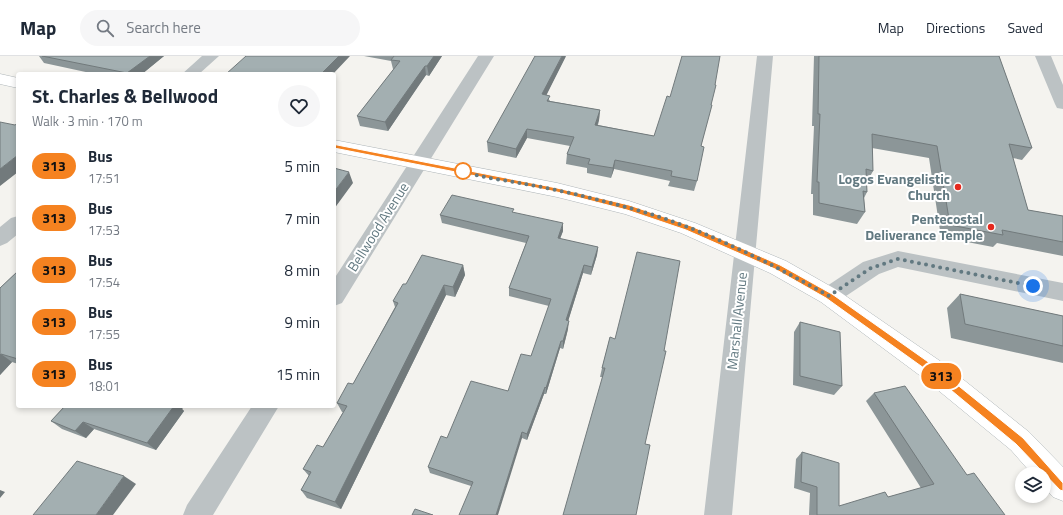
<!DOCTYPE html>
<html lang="en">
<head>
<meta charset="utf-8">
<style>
  body { margin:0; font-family:"Titillium Web",sans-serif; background:#f6f6f7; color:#1f2937; height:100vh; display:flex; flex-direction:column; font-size:15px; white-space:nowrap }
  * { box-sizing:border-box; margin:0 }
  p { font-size:13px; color:#747a83 }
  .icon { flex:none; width:22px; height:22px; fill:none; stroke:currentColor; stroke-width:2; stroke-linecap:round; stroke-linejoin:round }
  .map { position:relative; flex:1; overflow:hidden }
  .details { position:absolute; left:16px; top:16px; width:320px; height:336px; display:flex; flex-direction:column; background:#fff; border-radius:4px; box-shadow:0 2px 6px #0003 }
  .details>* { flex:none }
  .badge { padding:0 8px; border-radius:13px; font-size:14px; line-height:26px }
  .fabs { position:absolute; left:1015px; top:411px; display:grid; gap:8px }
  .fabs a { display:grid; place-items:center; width:36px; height:36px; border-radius:50%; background:#fff; box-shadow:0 2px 6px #0003; font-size:20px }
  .you { position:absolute; width:20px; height:20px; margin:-10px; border:3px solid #fff; border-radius:50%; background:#1a73e8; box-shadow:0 0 0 6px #1a73e833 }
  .map>.badge { position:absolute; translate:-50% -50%; box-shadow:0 0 0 2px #fff }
  .round { display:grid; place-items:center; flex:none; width:42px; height:42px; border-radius:21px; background:#f6f6f7 }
  .headline { display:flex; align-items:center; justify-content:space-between; height:68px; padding:0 16px }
  h1 { font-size:19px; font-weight:700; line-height:30px }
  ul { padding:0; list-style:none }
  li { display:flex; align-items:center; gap:12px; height:52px; padding:0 16px }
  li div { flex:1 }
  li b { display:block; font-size:15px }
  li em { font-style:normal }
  li .badge { min-width:44px; font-weight:700; text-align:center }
  header { display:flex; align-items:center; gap:24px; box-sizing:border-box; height:56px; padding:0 20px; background:#fff; border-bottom:1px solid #e0e1e3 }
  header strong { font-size:19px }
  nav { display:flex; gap:22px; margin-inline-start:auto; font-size:14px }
  .search { width:280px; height:36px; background:#f6f6f7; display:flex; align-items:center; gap:10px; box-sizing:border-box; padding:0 14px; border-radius:22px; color:#747a83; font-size:15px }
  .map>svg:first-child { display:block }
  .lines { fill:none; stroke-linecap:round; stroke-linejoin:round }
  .secondary-casing { stroke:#afb6b9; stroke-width:1 }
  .street { fill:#bcc2c4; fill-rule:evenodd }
  .secondary { fill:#fff; fill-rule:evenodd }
  .wall { fill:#8c9698 }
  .shaded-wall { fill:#727a7c }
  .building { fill:#a3afb1; stroke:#727a7c }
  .line { fill:#f58220; stroke:#fff }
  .walk { stroke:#627981; stroke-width:4; stroke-dasharray:0 7.2 }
  .stop-dot { fill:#fff; stroke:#f58220; stroke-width:2 }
  .poi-dot { fill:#e5291e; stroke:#fff; stroke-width:1.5 }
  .labels { text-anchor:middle; stroke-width:4; stroke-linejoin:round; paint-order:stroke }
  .poi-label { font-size:14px; font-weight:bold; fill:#627981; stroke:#fff; text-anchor:end }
  .street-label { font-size:14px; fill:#627981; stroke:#fff }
</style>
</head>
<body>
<header>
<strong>Map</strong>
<div class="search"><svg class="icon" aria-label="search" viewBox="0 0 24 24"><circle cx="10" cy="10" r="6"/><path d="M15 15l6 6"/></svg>Search here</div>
<nav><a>Map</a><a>Directions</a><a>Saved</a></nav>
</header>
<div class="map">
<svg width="1063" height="459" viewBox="0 0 1063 459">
  <rect width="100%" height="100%" fill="#f4f3ef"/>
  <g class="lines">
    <!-- secondary casing -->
    <g class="secondary-casing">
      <path id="secondary" d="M 0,18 L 18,22 L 18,32 L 0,28 Z
        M 334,84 L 557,127 L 629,145 L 695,167 L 786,205 L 837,234 L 940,305 L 1029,376 L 1063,411 L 1063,445 L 1053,441 L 1044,431 L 1044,418 L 1032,418 L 1011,394 L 922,321 L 821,246 L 770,217 L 681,177 L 625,158 L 557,141 L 334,96 Z"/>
    </g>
    <!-- street -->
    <path class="street" d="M 202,0 L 219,0 L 199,18 L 182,18 Z
      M 478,0 L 494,0 L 342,247 L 334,250 L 334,223 Z
      M 757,0 L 773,0 L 732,459 L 704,459 Z
      M 1035,0 L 1051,0 L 1063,29 L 1063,53 L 1057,52 L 1055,48 Z
      M 18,160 L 18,178 L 7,187 L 0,190 L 0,171 L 11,162 Z
      M 898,195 L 1063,227 L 1063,245 L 898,211 L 879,218 L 837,246 L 829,249 L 821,246 L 818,240 L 821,234 L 863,206 Z
      M 252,350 L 279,350 L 213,459 L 183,459 L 187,449 Z"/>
    <!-- secondary -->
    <use href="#secondary" class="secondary"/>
  </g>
  <!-- wall -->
  <path class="wall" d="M 39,0 L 164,0 L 142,18 L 95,18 L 44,7 Z
    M 364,0 L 442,0 L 429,20 L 426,19 L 418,30 L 388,75 L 360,70 L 357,60 L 394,13 L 393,13 L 391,5 Z
    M 566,0 L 546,39 L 550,45 L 600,54 L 599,64 L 598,69 L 654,80 L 711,49 L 701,90 L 697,125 L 694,135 L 668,130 L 670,125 L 614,113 L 611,122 L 587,117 L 587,112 L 566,108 L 567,98 L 570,90 L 527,82 L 516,102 L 488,96 L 487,86 Z
    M 814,0 L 999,0 L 1032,92 L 1022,104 L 1013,102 L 1028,154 L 1063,160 L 1063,200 L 997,187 L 993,191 L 941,181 L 929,102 L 872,92 L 873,115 L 867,126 L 867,136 L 864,142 L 865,156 L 857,168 L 813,159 L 813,138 L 811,138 L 814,70 L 812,70 Z
    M 514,157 L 563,175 L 560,183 L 598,191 L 597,199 L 591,219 L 583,217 L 568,265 L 568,273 L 563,293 L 560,292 L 546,338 L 544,338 L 527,384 L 522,382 L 471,430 L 430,417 L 428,411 L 447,382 L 508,335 L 531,300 L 549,250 L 509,240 L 509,232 L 526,187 L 442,167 L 440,159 Z
    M 463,209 L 465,219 L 455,241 L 446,239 L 341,453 L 307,442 L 301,434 L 309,420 L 303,413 L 323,391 L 343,356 L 342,356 L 337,347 L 353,328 L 395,251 L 393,245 L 406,228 Z
    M 18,215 L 18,308 L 12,306 L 0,319 L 0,232 Z
    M 960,238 L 1063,260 L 1063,307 L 951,282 L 947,252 Z
    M 800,266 L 842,330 L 834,339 L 793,329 L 794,276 Z
    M 610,281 L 645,388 L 602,321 L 600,321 L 602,312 Z
    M 874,337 L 967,419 L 1005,459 L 809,459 L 810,437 L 794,432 L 796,403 L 802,396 L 839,450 L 888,441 L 921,432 L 866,345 Z
    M 65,350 L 184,350 L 182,353 L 184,355 L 156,394 L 94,373 L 86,382 L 62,373 L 51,365 Z"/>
  <!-- shaded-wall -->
  <path class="shaded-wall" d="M 150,0 L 164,0 L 142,18 L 127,18 L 127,17 Z
    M 339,0 L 350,0 L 333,18 L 321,18 Z
    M 434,0 L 442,0 L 429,20 L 427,10 Z
    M 562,0 L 566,0 L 542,48 L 542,38 Z
    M 425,10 L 426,19 L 388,75 L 385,66 Z
    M 600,54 L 599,64 L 594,78 L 595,69 Z
    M 527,73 L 527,82 L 516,102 L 516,93 Z
    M 18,99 L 18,116 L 0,130 L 0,113 Z
    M 615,104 L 614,113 L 611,122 L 613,112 Z
    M 349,116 L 353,127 L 334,153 L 334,136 Z
    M 563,167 L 563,175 L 557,190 L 558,182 Z
    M 598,191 L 597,199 L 591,219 L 592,211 Z
    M 463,209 L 465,219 L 455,241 L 453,231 Z
    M 584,209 L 583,217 L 566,272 L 566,264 Z
    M 444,229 L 446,239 L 341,453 L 335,446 Z
    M 569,265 L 568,273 L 563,293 L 563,285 Z
    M 561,285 L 560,292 L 546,338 L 546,332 Z
    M 1,298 L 12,306 L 0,319 L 0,299 Z
    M 545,331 L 544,338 L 527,384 L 527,378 Z
    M 174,350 L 184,350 L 182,353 L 184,355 L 156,394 L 147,387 Z
    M 83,366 L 94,373 L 86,382 L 75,375 Z
    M 522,376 L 522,382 L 498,459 L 496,459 Z
    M 124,420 L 136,428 L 113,459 L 96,459 Z
    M 0,434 L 5,436 L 0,442 Z"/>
  <!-- building -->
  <path class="building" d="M 42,0 L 150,0 L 127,17 Z
    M 246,0 L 339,0 L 321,18 L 226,18 Z
    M 394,0 L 434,0 L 427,10 L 425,10 L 417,21 L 385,66 L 357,60 L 400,5 L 391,4 Z
    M 535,0 L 562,0 L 542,38 L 550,40 L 547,45 L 600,54 L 595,69 L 654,80 L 667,40 L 670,41 L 682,0 L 720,0 L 715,29 L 716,29 L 711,49 L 712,49 L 701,90 L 704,91 L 697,125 L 671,120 L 672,115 L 615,104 L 613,112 L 588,108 L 590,103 L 567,98 L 574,81 L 527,73 L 516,93 L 487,86 Z
    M 819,0 L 999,0 L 1032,92 L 1009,88 L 1028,154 L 1063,160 L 1063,186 L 1002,174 L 1003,179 L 950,169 L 937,90 L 872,78 L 873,115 L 866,113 L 867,136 L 863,135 L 865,156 L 819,147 L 819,126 L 817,126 L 820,58 L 818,58 Z
    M 0,66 L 15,69 L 18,67 L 18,99 L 0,113 Z
    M 334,112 L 349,116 L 334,136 Z
    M 452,139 L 514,153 L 512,156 L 563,167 L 558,182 L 598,191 L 592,211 L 584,209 L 566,264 L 569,265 L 563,285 L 561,285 L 546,332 L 545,331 L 527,378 L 522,376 L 496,459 L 459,459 L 473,426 L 428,411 L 441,380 L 447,382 L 471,325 L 508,335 L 521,298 L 531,300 L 551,243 L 509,232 L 529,180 L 440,159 Z
    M 637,196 L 680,205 L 664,295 L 666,295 L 645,388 L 650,389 L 636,459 L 563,459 L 605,312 L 602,312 L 610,281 L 615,283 Z
    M 422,199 L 463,209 L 453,231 L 444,229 L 335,446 L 301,434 L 311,416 L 303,413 L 317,389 L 323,391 L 347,350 L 337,347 L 348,327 L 353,328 L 398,247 L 393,245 L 403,228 L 406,228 Z
    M 18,215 L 18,303 L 1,298 L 0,299 L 0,232 Z
    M 960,238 L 1063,260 L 1063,290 L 965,268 Z
    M 800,266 L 840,276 L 842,330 L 800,320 Z
    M 905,330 L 967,419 L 974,417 L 1005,459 L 817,459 L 817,431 L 801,426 L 802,396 L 839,407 L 839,450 L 885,436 L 888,441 L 934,428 L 874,337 Z
    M 65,350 L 174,350 L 147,387 L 83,366 L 75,375 L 51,365 Z
    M 77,405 L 124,420 L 96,459 L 33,459 Z
    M 415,453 L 433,459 L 412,459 Z"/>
  <!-- line -->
  <path class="line" d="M 332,88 L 557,132 L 629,149 L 691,170 L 780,209 L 832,238 L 934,310 L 1023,382 L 1063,427 L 1063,435 L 1060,434 L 1016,388 L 928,315 L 826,242 L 775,213 L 686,174 L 627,154 L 557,136 L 334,92 L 331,90 Z"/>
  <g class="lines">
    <!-- walk -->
    <path class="walk" d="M 463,115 C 482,122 505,124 525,128 C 559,134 593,142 626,151 C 696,169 767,205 829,240 L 871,212 L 898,203 L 1033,230"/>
  </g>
  <!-- markers -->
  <circle class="stop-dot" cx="463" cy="115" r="8"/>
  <g class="poi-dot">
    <circle cx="958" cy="131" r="4"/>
    <circle cx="991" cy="171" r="4"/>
  </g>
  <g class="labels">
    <!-- poi labels -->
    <g class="poi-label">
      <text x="950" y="128">Logos Evangelistic<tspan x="950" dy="16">Church</tspan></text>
      <text x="983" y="168">Pentecostal<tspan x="983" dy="16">Deliverance Temple</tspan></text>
    </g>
    <!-- street labels -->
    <g class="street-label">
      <text transform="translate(378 171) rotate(-58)" y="5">Bellwood Avenue</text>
      <text transform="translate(737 265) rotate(-84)" y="5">Marshall Avenue</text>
    </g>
  </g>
</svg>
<div class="fabs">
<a><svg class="icon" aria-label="layers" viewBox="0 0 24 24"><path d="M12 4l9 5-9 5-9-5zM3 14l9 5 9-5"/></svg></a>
</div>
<div class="you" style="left:1033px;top:230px"></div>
<b class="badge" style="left:941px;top:320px;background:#f58220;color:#111">313</b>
<section class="details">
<div class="headline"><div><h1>St. Charles &amp; Bellwood</h1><p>Walk · 3 min · 170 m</p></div><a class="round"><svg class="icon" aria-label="heart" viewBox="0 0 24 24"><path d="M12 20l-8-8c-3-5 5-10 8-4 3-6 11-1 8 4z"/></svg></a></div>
<ul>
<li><span class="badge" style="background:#f58220;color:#111">313</span><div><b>Bus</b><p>17:51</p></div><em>5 min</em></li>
<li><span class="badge" style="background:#f58220;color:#111">313</span><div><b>Bus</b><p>17:53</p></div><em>7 min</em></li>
<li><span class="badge" style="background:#f58220;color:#111">313</span><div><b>Bus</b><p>17:54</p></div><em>8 min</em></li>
<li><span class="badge" style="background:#f58220;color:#111">313</span><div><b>Bus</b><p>17:55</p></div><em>9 min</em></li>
<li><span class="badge" style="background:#f58220;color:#111">313</span><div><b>Bus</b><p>18:01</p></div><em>15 min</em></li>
</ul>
</section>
</div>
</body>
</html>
